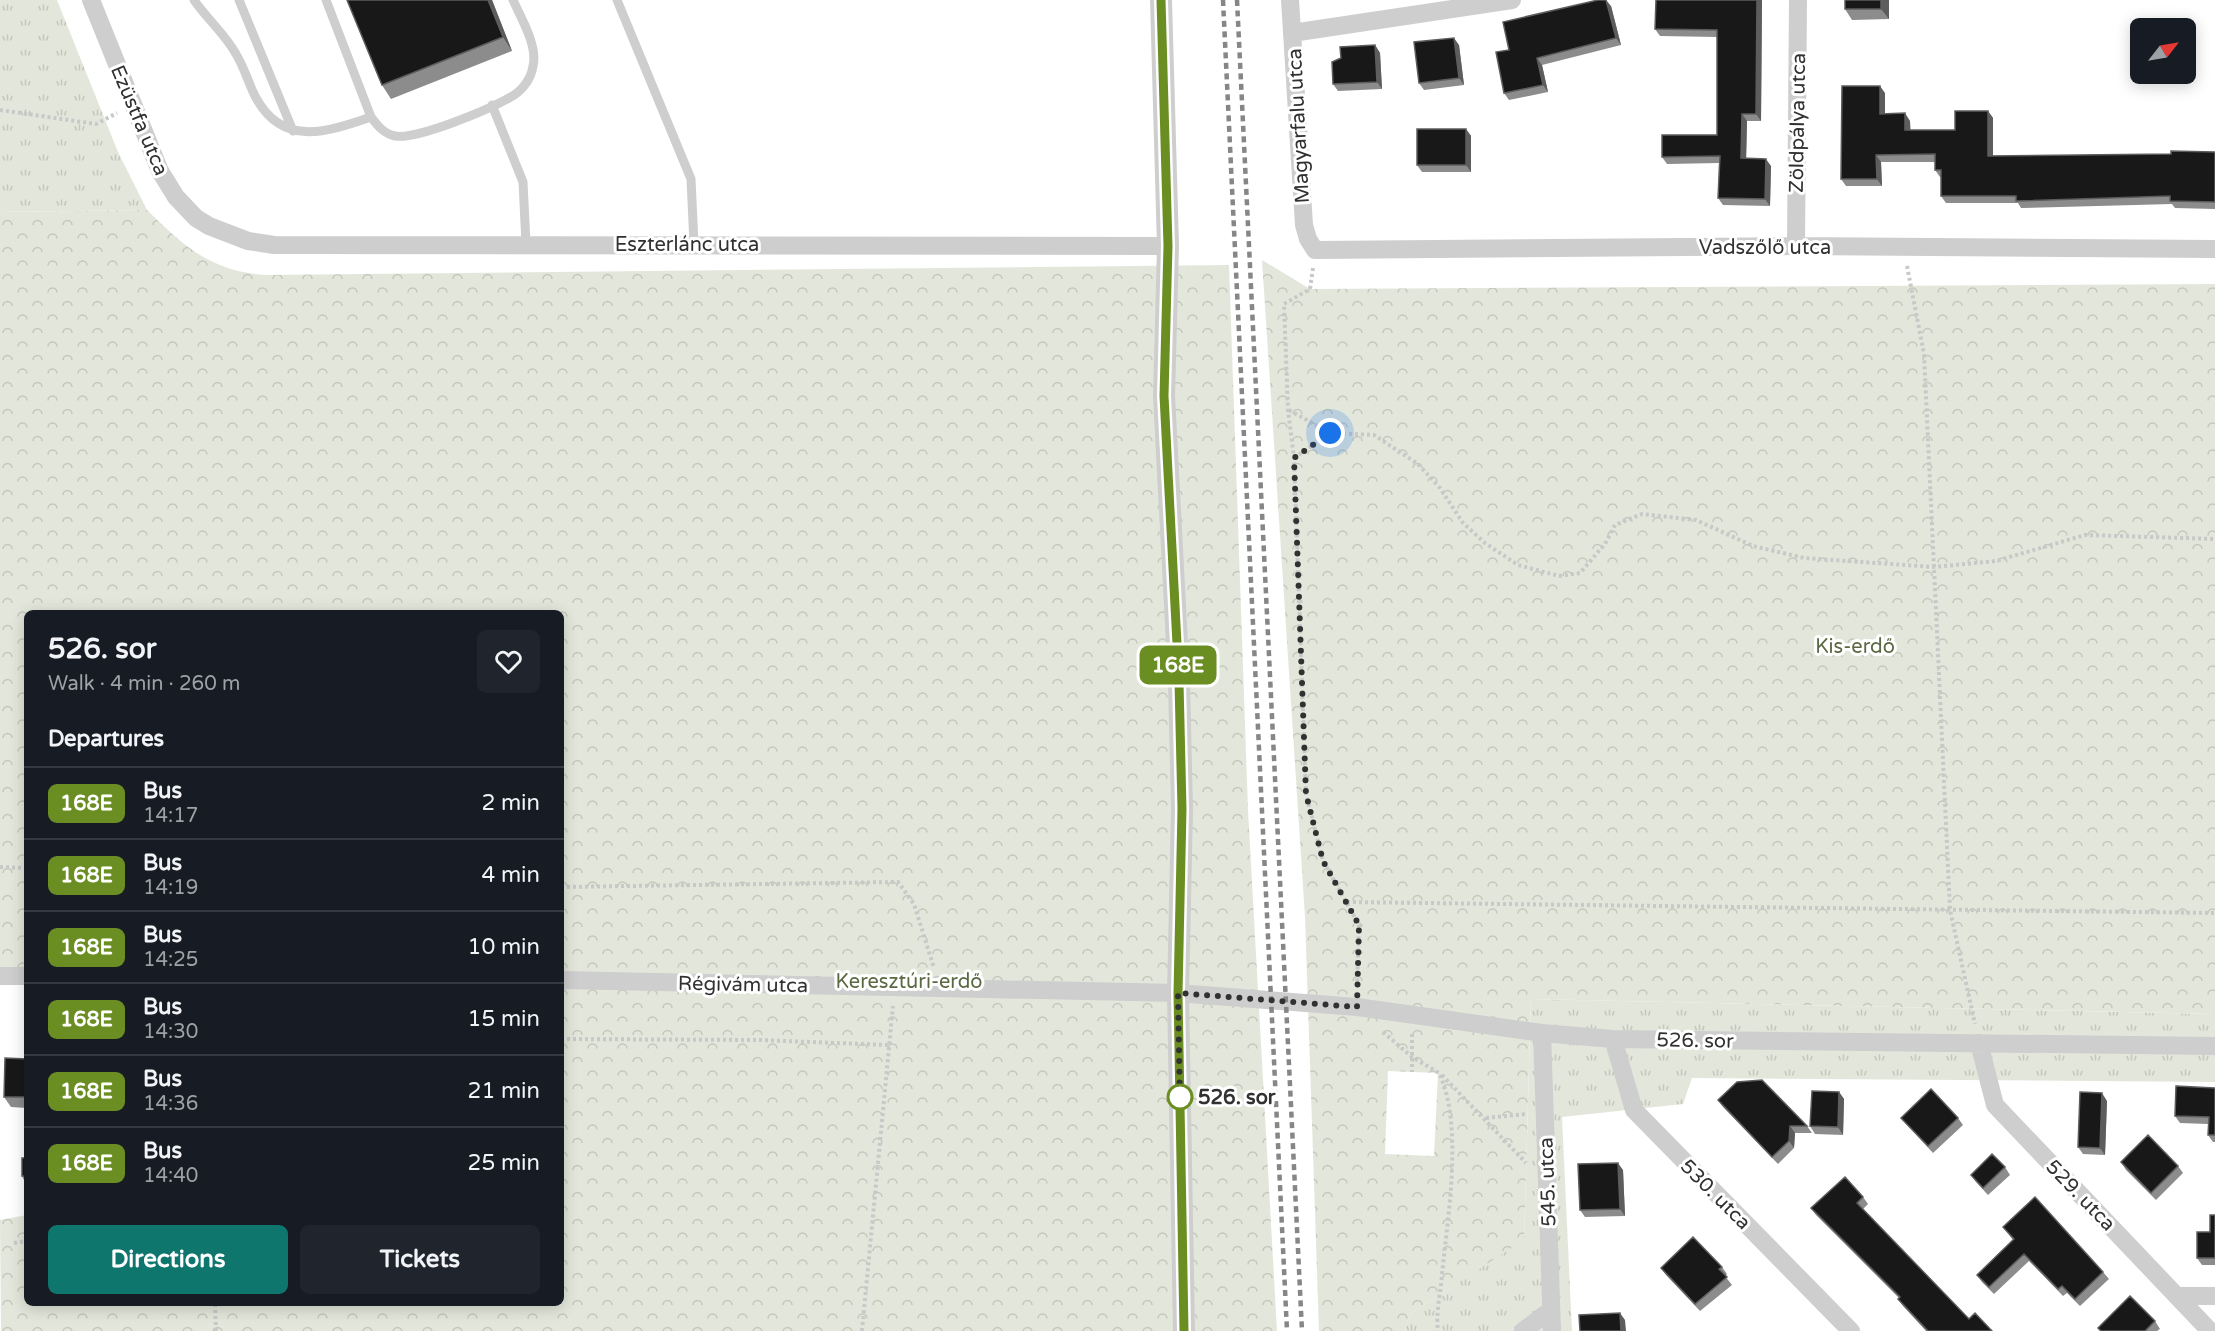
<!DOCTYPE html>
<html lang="en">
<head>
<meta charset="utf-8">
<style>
  body { margin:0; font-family:"Varela Round",sans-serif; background:#20242c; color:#f1f3f6; height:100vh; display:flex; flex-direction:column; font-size:22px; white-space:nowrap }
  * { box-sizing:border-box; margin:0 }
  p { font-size:20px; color:#9ea1a6 }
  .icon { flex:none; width:33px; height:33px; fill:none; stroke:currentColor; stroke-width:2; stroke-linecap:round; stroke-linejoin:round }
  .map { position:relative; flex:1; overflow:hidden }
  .side { position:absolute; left:24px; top:610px; width:540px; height:696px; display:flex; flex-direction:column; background:#171b24; border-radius:9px; box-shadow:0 3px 15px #0003 }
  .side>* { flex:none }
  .badge { padding:0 12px; border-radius:9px; font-size:21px; line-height:39px }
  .needle { width:39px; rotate:59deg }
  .buttons { position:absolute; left:2130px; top:18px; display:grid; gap:12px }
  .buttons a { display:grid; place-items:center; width:66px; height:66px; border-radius:9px; background:#171b24; box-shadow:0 3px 15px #0003; font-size:30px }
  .you { position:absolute; width:30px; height:30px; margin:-15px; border:4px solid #fff; border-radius:50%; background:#1a73e8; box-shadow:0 0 0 9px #1a73e833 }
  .map>.badge { position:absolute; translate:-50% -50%; box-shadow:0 0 0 3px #fff }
  h2 { padding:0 24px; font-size:22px; line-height:54px }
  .round { display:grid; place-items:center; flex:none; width:63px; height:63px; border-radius:9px; background:#20242c }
  .overview { display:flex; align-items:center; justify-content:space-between; height:102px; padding:0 24px }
  h1 { font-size:28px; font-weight:800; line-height:45px }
  .cta { display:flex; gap:12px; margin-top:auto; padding:12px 24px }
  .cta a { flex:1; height:69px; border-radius:9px; background:#0f766e; color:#fff; font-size:24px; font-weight:800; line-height:69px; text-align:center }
  .cta a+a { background:#20242c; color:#f1f3f6 }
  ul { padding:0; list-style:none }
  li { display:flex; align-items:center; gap:18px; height:72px; padding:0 24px; border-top:2px solid #363941 }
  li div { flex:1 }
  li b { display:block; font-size:22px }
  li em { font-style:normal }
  li .badge { min-width:66px; font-weight:700; text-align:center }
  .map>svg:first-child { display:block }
  .grass { fill:url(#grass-tufts) }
  .forest { fill:url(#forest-crowns); fill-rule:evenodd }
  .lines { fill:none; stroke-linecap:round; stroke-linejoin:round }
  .path { stroke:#c8c8c8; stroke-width:4; stroke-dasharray:3 3; stroke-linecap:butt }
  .service { stroke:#cecece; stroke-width:9 }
  .minor { stroke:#cecece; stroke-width:18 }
  .tertiary { stroke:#cecece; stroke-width:22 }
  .rail { stroke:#868686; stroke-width:4.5; stroke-dasharray:6 4.5; stroke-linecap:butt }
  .wall { fill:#8c8c8c }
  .shaded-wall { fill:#5d5d5d }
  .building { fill:#181818; stroke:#5d5d5d; stroke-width:1.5 }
  .line-casing { stroke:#fff; stroke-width:14 }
  .line { stroke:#6b8e23; stroke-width:9 }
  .walk { stroke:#313131; stroke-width:6; stroke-dasharray:0 10.8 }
  .stop-dot { fill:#fff; stroke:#6b8e23; stroke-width:3 }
  .labels { text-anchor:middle; stroke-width:6; stroke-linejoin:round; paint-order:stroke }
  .street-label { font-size:20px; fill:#313131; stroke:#fff }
  .park-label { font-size:20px; fill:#5b6942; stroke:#fff }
  .stop-label { font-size:20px; font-weight:bold; fill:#313131; stroke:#fff; text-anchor:start }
</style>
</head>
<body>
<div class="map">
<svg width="2215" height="1331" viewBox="0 0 2215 1331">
  <defs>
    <pattern id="grass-tufts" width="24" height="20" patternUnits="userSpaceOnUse" patternTransform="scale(1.5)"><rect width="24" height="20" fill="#e3e7db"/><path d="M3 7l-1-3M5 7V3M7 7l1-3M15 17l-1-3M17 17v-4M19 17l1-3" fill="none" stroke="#c3c7bc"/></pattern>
    <pattern id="forest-crowns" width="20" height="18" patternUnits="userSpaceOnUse" patternTransform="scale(1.5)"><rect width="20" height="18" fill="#e3e7db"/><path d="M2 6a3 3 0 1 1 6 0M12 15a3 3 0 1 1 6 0" fill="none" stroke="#c3c7bc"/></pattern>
  </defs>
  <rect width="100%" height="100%" fill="#fff"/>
  <!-- grass -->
  <path class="grass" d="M 0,0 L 57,0 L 118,152 L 147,210 L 0,212 Z
    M 1531,999 L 2215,1014 L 2215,1082 L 1692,1078 L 1683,1104 L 1562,1117 L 1572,1331 L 1404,1331 L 1410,1314 L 1524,1239 Z"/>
  <!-- forest -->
  <path class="forest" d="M 147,210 C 184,246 210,271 265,275 L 1229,265 L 1248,810 L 1277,1331 L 1,1331 L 0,1220 L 27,1215 L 27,1304 L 561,1304 L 561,614 L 27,614 L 27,970 L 0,969 L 0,212 Z
    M 1262,260 L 1310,289 L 2215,284 L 2215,1014 L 1531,999 L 1524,1240 L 1410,1314 L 1404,1331 L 1319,1331 L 1305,917 ZM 1388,1071 L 1438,1073 L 1434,1156 L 1385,1154 Z"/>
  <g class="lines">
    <!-- path -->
    <path class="path" d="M 0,110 L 96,124 L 117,113
      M 1907,266 L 1924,354 L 1950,910 L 1975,1024
      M 1313,268 L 1310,289 L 1284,304 L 1288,410 L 1294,458 L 1306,794 L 1323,861 L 1359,925 L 1357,987
      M 1289,410 L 1330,433 L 1374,435 L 1418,464 L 1440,488 L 1463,523 L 1485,543 L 1518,565 L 1559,576 L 1580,573 L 1605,544 L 1615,525 L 1642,514 L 1696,520 L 1753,546 L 1804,558 L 1934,567 L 1996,561 L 2085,535 L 2215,539
      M 1294,458 L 1330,433
      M 0,867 L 27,868
      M 561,887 L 898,882 L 914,904 L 934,968
      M 1347,902 L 2215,913
      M 1383,1032 L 1412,1057 L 1439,1073 C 1465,1128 1446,1225 1441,1285 C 1439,1300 1436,1316 1438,1331
      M 1412,1034 L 1412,1072
      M 561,1039 L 759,1040 L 888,1045
      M 1442,1075 L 1526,1163
      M 1486,1118 L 1526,1114
      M 14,1243 L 27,1241
      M 215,1304 L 216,1331
      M 862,1331 L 893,1006"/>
    <!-- service -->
    <path class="service" d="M 194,0 C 207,19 225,34 236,54 C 244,67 248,82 255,96 C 282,148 327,132 371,117
      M 239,0 L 293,131
      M 326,0 L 371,117 C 377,125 384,134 395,136 C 416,140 488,110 509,98 C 521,92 531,80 533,66 C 538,46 521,18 513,0
      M 617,0 L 691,179 L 694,244
      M 492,105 L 523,182 L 526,244"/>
    <!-- minor -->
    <path class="minor" d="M 91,0 L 160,171 L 176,197 L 196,218 L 209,226 L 248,241 L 274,245 L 1168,246
      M 1290,0 L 1304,225 L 1308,239 L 1315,250 L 1796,246 L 2215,249
      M 1292,33 L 1512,0
      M 1796,246 L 1798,0
      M 0,976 L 27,976
      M 561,980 L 1178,993 L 1357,1007 L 1542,1033 L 1613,1039 L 2215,1046
      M 1542,1033 L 1552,1331
      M 1613,1039 L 1634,1110 L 1851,1331
      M 1979,1043 L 1995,1105 L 2210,1331
      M 2177,1296 L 2215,1296
      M 1523,1331 L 1551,1310"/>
    <!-- tertiary -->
    <path class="tertiary" d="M 1161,0 L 1168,246 L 1164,396 L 1179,682 L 1182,809 L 1178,993 L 1184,1331"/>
    <!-- rail -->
    <path class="rail" d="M 1223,0 L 1287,1331
      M 1237,0 L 1302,1331"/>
  </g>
  <!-- wall -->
  <path class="wall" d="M 347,0 L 492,0 L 512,51 L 391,99 L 382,85 Z
    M 1762,0 L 1761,121 L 1747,121 L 1746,158 L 1771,166 L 1770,206 L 1723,205 L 1718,198 L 1719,163 L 1667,164 L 1662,157 L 1717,135 L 1717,37 L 1660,36 L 1655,29 L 1674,1 Z
    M 1845,0 L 1889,0 L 1889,19 L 1852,20 L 1845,9 Z
    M 1611,6 L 1621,45 L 1542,65 L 1548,92 L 1509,100 L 1504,93 L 1509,50 Z
    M 1375,45 L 1380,53 L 1382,89 L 1338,91 L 1333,84 Z
    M 1459,45 L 1464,85 L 1424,90 L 1419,83 Z
    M 1885,93 L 1885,114 L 1910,121 L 1910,130 L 1955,130 L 1988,111 L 1993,118 L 1993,156 L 2171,154 L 2215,152 L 2215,209 L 2175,208 L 2172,204 L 2021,208 L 2018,203 L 1946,203 L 1941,196 L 1941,177 L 1940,177 L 1935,170 L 1935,162 L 1881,162 L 1882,186 L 1846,186 L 1841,179 Z
    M 1466,129 L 1471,136 L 1471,172 L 1422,172 L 1417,165 Z
    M 27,1059 L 27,1108 L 11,1107 L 4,1097 Z
    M 2215,1088 L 2215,1142 L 2213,1142 L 2208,1135 L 2208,1124 L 2180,1123 L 2175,1116 Z
    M 1839,1092 L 1844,1099 L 1843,1135 L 1815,1134 L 1810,1126 Z
    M 1718,1100 L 1807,1126 L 1812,1133 L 1795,1133 L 1794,1148 L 1778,1164 L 1723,1107 Z
    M 2107,1101 L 2105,1155 L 2083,1154 L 2078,1147 Z
    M 1901,1118 L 1958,1118 L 1963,1125 L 1933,1153 L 1907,1125 Z
    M 27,1158 L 27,1180 L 24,1180 L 22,1176 Z
    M 2121,1162 L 2178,1166 L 2183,1173 L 2156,1200 L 2126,1170 Z
    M 2005,1167 L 2010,1175 L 1988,1195 L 1976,1182 L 1971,1175 Z
    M 1623,1170 L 1625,1216 L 1585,1217 L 1580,1210 Z
    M 1863,1197 L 1868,1204 L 1863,1209 L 1969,1319 L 1992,1331 L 1926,1331 L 1903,1306 L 1898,1299 L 1899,1298 L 1816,1215 L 1811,1208 Z
    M 2215,1215 L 2215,1265 L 2202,1265 L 2197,1258 L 2210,1232 Z
    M 2003,1227 L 2103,1272 L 2109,1279 L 2080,1306 L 2067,1293 L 2063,1296 L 2029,1261 L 1994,1294 L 1982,1282 L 1977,1275 L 2013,1240 Z
    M 1722,1267 L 1727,1274 L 1725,1276 L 1732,1285 L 1700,1311 L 1666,1275 L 1661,1268 Z
    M 2155,1321 L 2160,1329 L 2157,1331 L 2100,1331 L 2098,1328 Z"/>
  <!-- shaded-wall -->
  <path class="shaded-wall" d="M 488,0 L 492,0 L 512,51 L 503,37 Z
    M 1606,0 L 1611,6 L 1621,45 L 1616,38 Z
    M 1757,0 L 1762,0 L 1761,121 L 1756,114 Z
    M 1881,0 L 1889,0 L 1889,19 L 1881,9 Z
    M 1454,38 L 1459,45 L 1464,85 L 1459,78 Z
    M 1375,45 L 1380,53 L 1382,89 L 1377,82 Z
    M 1537,58 L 1542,65 L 1548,92 L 1543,85 Z
    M 1880,86 L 1885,93 L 1885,121 L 1880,114 Z
    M 1988,111 L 1993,118 L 1993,164 L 1988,156 Z
    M 1905,113 L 1910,121 L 1911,138 L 1905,130 Z
    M 1742,114 L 1747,121 L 1746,165 L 1741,158 Z
    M 1466,129 L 1471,136 L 1471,172 L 1466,165 Z
    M 1876,155 L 1881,162 L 1882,186 L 1877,179 Z
    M 1766,159 L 1771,166 L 1770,206 L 1765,199 Z
    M 1839,1092 L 1844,1099 L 1843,1135 L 1838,1127 Z
    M 2102,1093 L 2107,1101 L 2105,1155 L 2100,1148 Z
    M 1790,1126 L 1795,1133 L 1794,1148 L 1789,1141 Z
    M 1618,1163 L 1623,1170 L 1625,1216 L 1620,1209 Z
    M 1620,1313 L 1625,1320 L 1626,1331 L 1621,1331 Z"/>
  <!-- building -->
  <path class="building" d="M 347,0 L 488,0 L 503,37 L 382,85 Z
    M 1598,0 L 1606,0 L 1616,38 L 1537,58 L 1543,85 L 1504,93 L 1496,52 L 1509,50 L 1503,22 Z
    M 1656,0 L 1757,0 L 1756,114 L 1742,114 L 1741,158 L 1766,159 L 1765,199 L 1718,198 L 1720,156 L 1662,157 L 1662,135 L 1717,135 L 1717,30 L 1655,29 Z
    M 1845,0 L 1881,0 L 1881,9 L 1845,9 Z
    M 1454,38 L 1459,78 L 1419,83 L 1414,42 Z
    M 1375,45 L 1377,82 L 1333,84 L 1332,62 L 1341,58 L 1340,47 Z
    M 1842,86 L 1880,86 L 1880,114 L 1905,113 L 1905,130 L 1955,130 L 1955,111 L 1988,111 L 1988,156 L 2171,154 L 2171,151 L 2215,152 L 2215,202 L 2170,201 L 2170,196 L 2016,201 L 2016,196 L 1941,196 L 1941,170 L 1935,170 L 1935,154 L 1876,155 L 1877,179 L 1841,179 Z
    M 1417,129 L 1466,129 L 1466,165 L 1417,165 Z
    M 5,1058 L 27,1059 L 27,1097 L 4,1097 Z
    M 1762,1080 L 1807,1126 L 1790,1126 L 1789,1141 L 1772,1157 L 1718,1100 L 1737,1082 Z
    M 2176,1086 L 2215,1088 L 2215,1135 L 2208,1135 L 2209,1117 L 2175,1116 Z
    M 1931,1089 L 1958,1118 L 1928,1146 L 1901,1118 Z
    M 1812,1091 L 1839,1092 L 1838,1127 L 1810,1126 Z
    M 2080,1092 L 2102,1093 L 2100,1148 L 2078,1147 Z
    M 2148,1135 L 2178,1166 L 2151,1193 L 2121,1162 Z
    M 1992,1154 L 2005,1167 L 1983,1188 L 1971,1175 Z
    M 22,1158 L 27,1158 L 27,1176 L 22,1176 Z
    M 1618,1163 L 1620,1209 L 1580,1210 L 1578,1164 Z
    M 1845,1177 L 1863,1197 L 1857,1203 L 1969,1319 L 1975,1313 L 1992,1331 L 1928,1331 L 1898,1299 L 1900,1297 L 1811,1208 Z
    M 2035,1197 L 2103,1272 L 2075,1299 L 2062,1286 L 2058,1289 L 2024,1254 L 1989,1287 L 1977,1275 L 2014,1239 L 2003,1227 Z
    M 2210,1215 L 2215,1215 L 2215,1258 L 2197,1258 L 2197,1232 L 2210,1232 Z
    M 1693,1237 L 1722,1267 L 1719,1269 L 1727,1277 L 1695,1304 L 1661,1268 Z
    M 2130,1296 L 2155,1321 L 2145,1331 L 2101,1331 L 2098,1328 Z
    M 1620,1313 L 1621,1331 L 1580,1331 L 1579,1315 Z"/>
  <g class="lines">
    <!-- line casing -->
    <g class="line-casing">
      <path id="line" d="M 1161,0 L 1168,246 L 1164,396 L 1179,682 L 1182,809 L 1178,993 L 1184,1331"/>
    </g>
    <!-- line -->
    <use href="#line" class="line"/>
    <!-- walk -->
    <path class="walk" d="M 1180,1097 L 1180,1106 L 1178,993 L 1357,1007 L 1359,925 L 1323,861 L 1306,794 L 1294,458 L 1330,433"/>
  </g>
  <!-- markers -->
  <circle class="stop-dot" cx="1180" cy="1097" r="12"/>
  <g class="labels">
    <!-- street labels -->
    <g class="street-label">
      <text transform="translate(140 120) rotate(67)" y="7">Ezüstfa utca</text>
      <text transform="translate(1797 123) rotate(-89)" y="7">Zöldpálya utca</text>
      <text transform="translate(1298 126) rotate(-93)" y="7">Magyarfalu utca</text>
      <text x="687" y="251">Eszterlánc utca</text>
      <text x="1765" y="254">Vadszőlő utca</text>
      <text transform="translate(743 984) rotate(1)" y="7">Régivám utca</text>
      <text transform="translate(1695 1040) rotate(1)" y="7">526. sor</text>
      <text transform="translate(1547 1182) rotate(-92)" y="7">545. utca</text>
      <text transform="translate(1716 1194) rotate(45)" y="7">530. utca</text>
      <text transform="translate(2081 1195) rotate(46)" y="7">529. utca</text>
    </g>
    <!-- park labels -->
    <g class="park-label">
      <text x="1855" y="653">Kis-erdő</text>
      <text x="909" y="988">Keresztúri-erdő</text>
    </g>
    <!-- stop labels -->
    <g class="stop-label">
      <text x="1198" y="1104">526. sor</text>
    </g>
  </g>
</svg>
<div class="buttons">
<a><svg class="needle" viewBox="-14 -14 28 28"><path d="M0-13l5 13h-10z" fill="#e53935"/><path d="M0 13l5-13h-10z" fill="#9ea1a6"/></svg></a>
</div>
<div class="you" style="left:1330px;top:433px"></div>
<b class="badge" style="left:1178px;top:665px;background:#6b8e23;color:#fff">168E</b>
<section class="side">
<div class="overview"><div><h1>526. sor</h1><p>Walk · 4 min · 260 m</p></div><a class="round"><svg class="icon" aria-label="heart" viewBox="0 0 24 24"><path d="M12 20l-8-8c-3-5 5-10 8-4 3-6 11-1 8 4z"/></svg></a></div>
<h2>Departures</h2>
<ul>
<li><span class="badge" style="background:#6b8e23;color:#fff">168E</span><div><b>Bus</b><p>14:17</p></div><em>2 min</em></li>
<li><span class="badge" style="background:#6b8e23;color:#fff">168E</span><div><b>Bus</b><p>14:19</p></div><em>4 min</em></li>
<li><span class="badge" style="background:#6b8e23;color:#fff">168E</span><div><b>Bus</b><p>14:25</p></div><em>10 min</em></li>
<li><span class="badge" style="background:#6b8e23;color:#fff">168E</span><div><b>Bus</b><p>14:30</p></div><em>15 min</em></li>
<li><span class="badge" style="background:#6b8e23;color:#fff">168E</span><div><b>Bus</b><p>14:36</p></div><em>21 min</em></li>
<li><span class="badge" style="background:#6b8e23;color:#fff">168E</span><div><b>Bus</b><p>14:40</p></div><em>25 min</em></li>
</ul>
<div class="cta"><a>Directions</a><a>Tickets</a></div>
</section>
</div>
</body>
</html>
